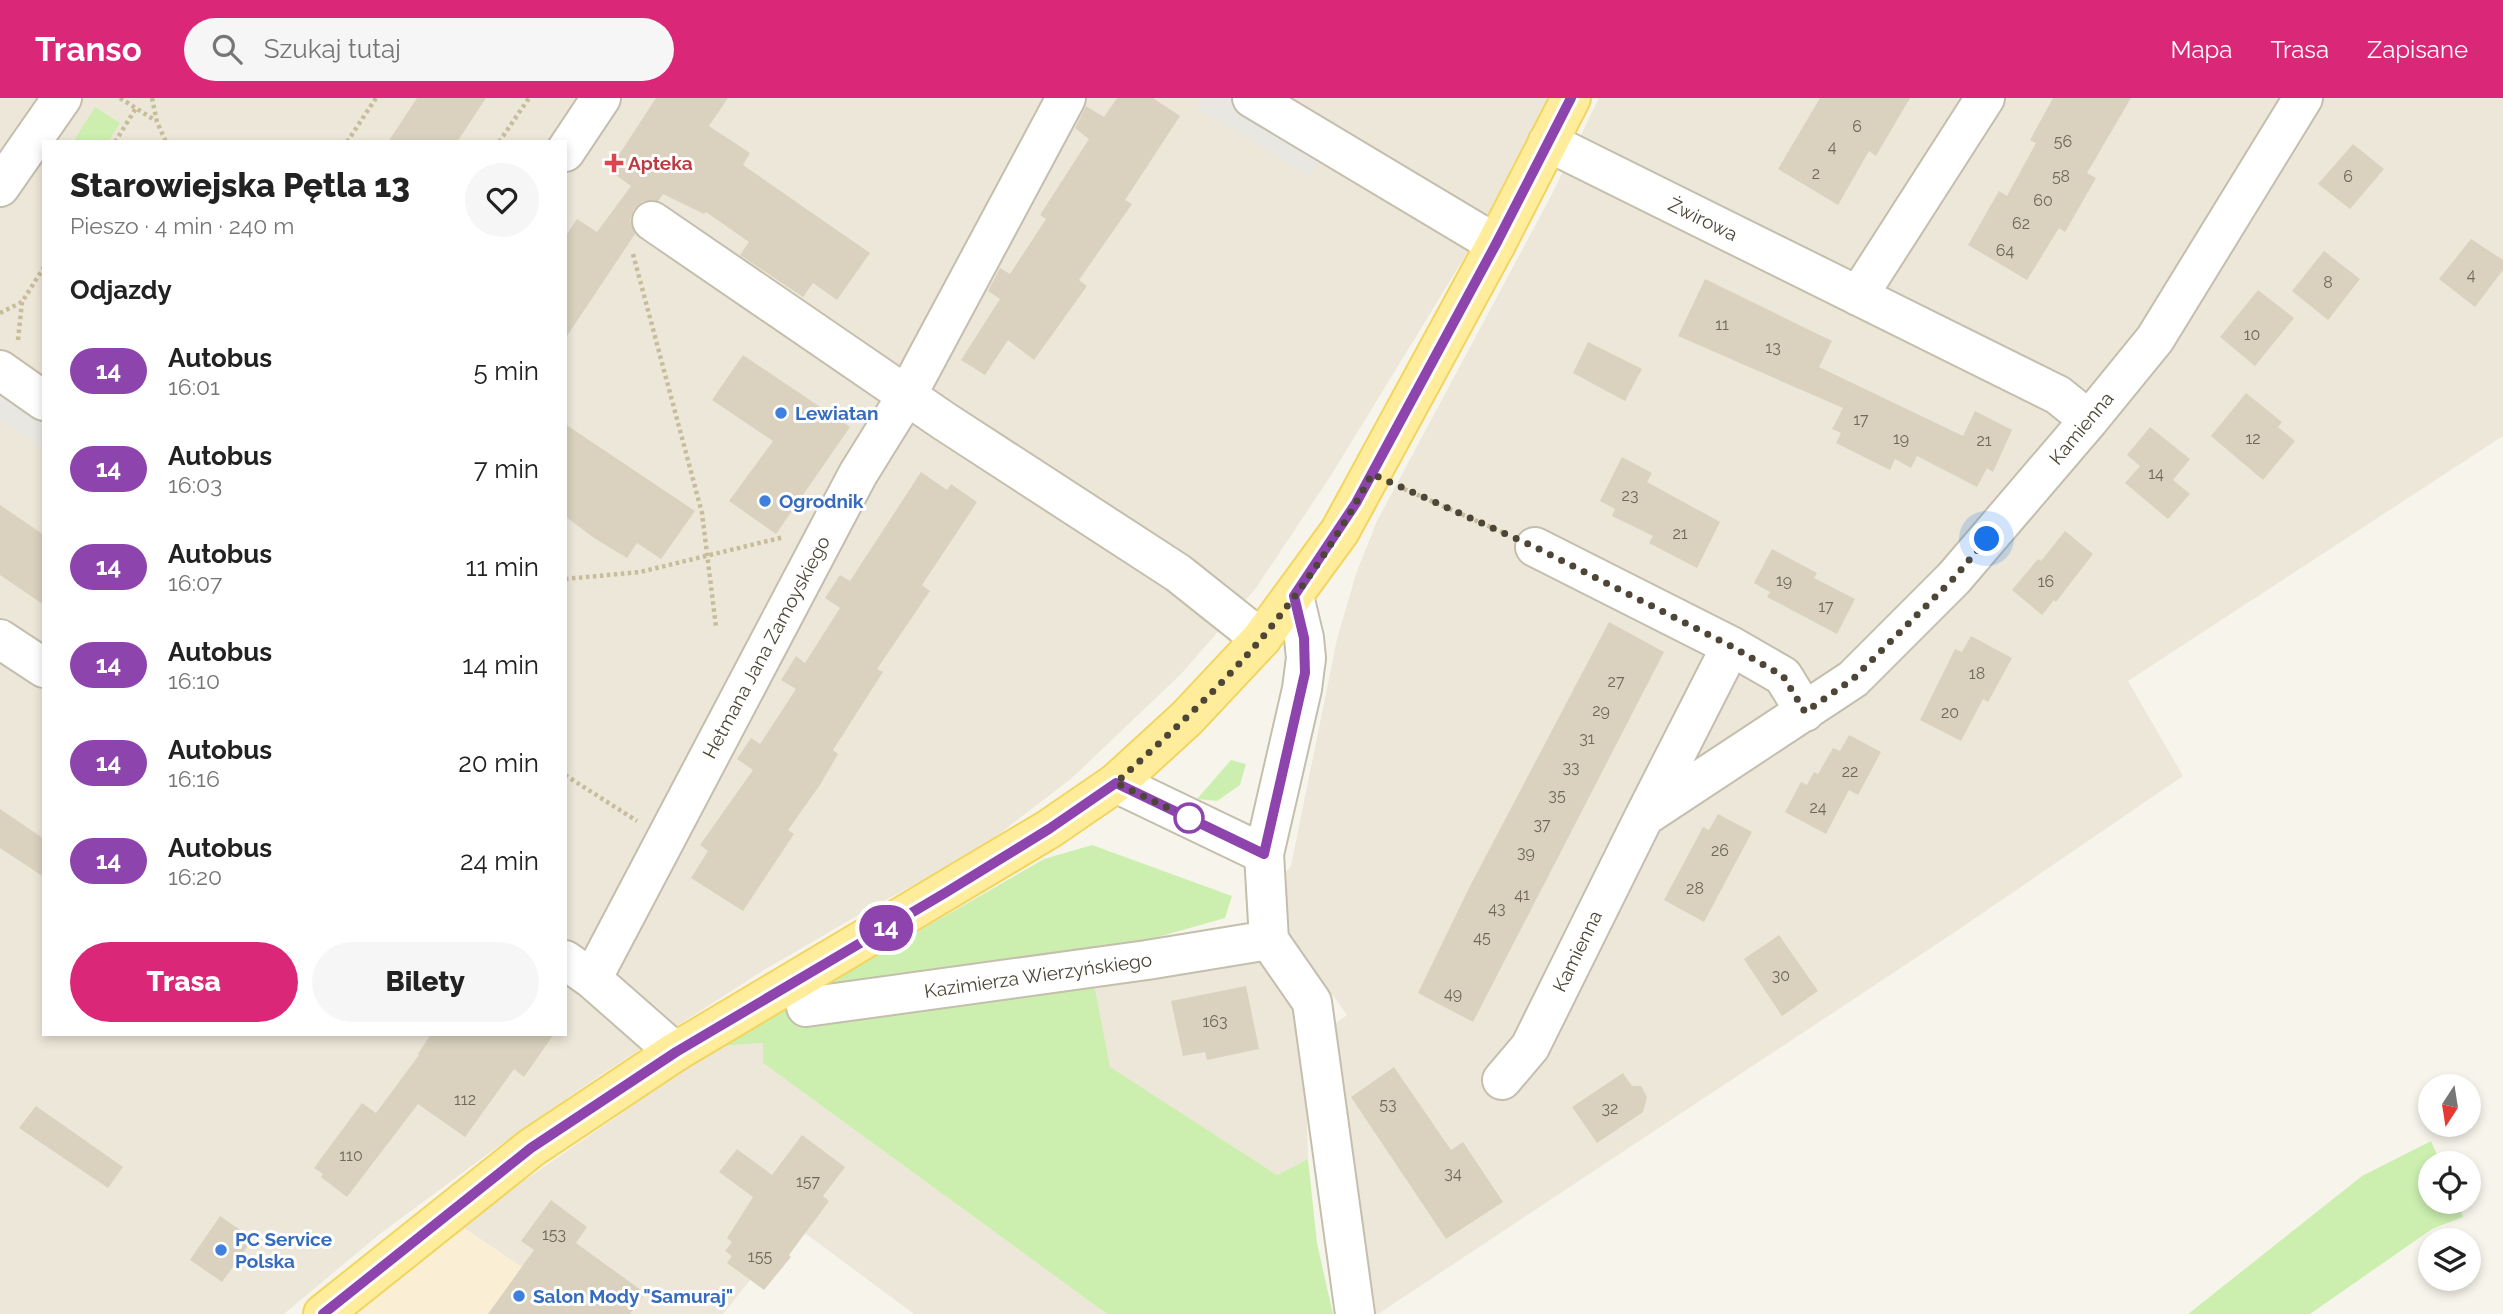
<!DOCTYPE html>
<html lang="pl">
<head>
<meta charset="utf-8">
<style>
  body { margin:0; font-family:Raleway,sans-serif; background:#f6f6f6; color:#222; height:100vh; display:flex; flex-direction:column; font-size:26px; white-space:nowrap }
  * { box-sizing:border-box; margin:0 }
  p { font-size:23px; color:#767676 }
  .icon { flex:none; width:38px; height:38px; fill:none; stroke:currentColor; stroke-width:2; stroke-linecap:round; stroke-linejoin:round }
  .map { position:relative; flex:1; overflow:hidden }
  .side { position:absolute; left:42px; top:42px; width:525px; height:896px; display:flex; flex-direction:column; background:#fff; border-radius:0px; box-shadow:0 4px 10px #0003 }
  .side>* { flex:none }
  .badge { padding:0 14px; border-radius:23px; font-size:24px; line-height:46px }
  .needle { width:46px; rotate:192deg }
  .fabs { position:absolute; left:2418px; top:976px; display:grid; gap:14px }
  .fabs a { display:grid; place-items:center; width:63px; height:63px; border-radius:50%; background:#fff; box-shadow:0 4px 10px #0003; font-size:35px }
  .you { position:absolute; width:35px; height:35px; margin:-18px; border:5px solid #fff; border-radius:50%; background:#1a73e8; box-shadow:0 0 0 10px #1a73e833 }
  .map>.badge { position:absolute; translate:-50% -50%; box-shadow:0 0 0 4px #fff }
  h2 { padding:0 28px; font-size:26px; line-height:63px }
  .round { display:grid; place-items:center; flex:none; width:74px; height:74px; border-radius:37px; background:#f6f6f6 }
  .head { display:flex; align-items:center; justify-content:space-between; height:119px; padding:0 28px }
  h1 { font-size:33px; font-weight:800; line-height:52px }
  .action { display:flex; gap:14px; margin-top:auto; padding:14px 28px }
  .action a { flex:1; height:80px; border-radius:42px; background:#db2777; color:#fff; font-size:28px; font-weight:800; line-height:80px; text-align:center }
  .action a+a { background:#f6f6f6; color:#222 }
  ul { padding:0; list-style:none }
  li { display:flex; align-items:center; gap:21px; height:98px; padding:0 28px }
  li div { flex:1 }
  li b { display:block; font-size:26px }
  li em { font-style:normal }
  li .badge { min-width:77px; font-weight:700; text-align:center }
  header { display:flex; align-items:center; gap:42px; box-sizing:border-box; height:98px; padding:0 35px; background:#db2777; color:#fff }
  header strong { font-size:33px }
  nav { display:flex; gap:38px; margin-inline-start:auto; font-size:24px }
  .search { width:490px; height:63px; background:#f6f6f6; display:flex; align-items:center; gap:18px; box-sizing:border-box; padding:0 24px; border-radius:38px; color:#767676; font-size:26px }
  .map>svg:first-child { display:block }
  .residential { fill:#ece7d8; fill-rule:evenodd }
  .commercial { fill:#faeed5 }
  .green { fill:#ccefb0 }
  .parking { fill:#e8e7e2 }
  .building { fill:#dad2bf }
  .lines { fill:none; stroke-linecap:round; stroke-linejoin:round }
  .minor-casing { stroke:#c4beac; stroke-width:42 }
  .major-casing { stroke:#f2d55e; stroke-width:42 }
  .path { stroke:#c8bd9b; stroke-width:4.5; stroke-dasharray:3.5 3.5; stroke-linecap:butt }
  .minor { stroke:#fff; stroke-width:38 }
  .major { stroke:#ffed9c; stroke-width:38 }
  .line-casing { stroke:#fff; stroke-width:16 }
  .line { stroke:#8e44ad; stroke-width:10 }
  .walk { stroke:#4d4637; stroke-width:7; stroke-dasharray:0 12.6 }
  .health-dot { fill:#e0444e; stroke:#fff; stroke-width:2.5 }
  .shop-dot { fill:#3f7fe0; stroke:#fff; stroke-width:2.5 }
  .stop-dot { fill:#fff; stroke:#8e44ad; stroke-width:3.5 }
  .labels { text-anchor:middle; stroke-width:6; stroke-linejoin:round; paint-order:stroke }
  .number-label { font-size:16px; fill:#706959 }
  .health-label { font-size:19px; font-weight:bold; fill:#be3a42; stroke:#fff; text-anchor:start }
  .street-label { font-size:19px; fill:#4d4637; stroke:#fff }
  .shop-label { font-size:19px; font-weight:bold; fill:#366cbe; stroke:#fff; text-anchor:start }
</style>
</head>
<body>
<header>
<strong>Transo</strong>
<div class="search"><svg class="icon" aria-label="search" viewBox="0 0 24 24"><circle cx="10" cy="10" r="6"/><path d="M15 15l6 6"/></svg>Szukaj tutaj</div>
<nav><a>Mapa</a><a>Trasa</a><a>Zapisane</a></nav>
</header>
<div class="map">
<svg width="2503" height="1216" viewBox="0 0 2503 1216">
  <rect width="100%" height="100%" fill="#f7f5eb"/>
  <!-- residential -->
  <path class="residential" d="M 0,0 L 1551,0 L 1491,116 L 1330,379 L 1256,490 L 1182,575 L 1072,680 L 977,753 L 867,812 L 764,872 L 599,978 L 496,1050 L 381,1135 L 284,1216 L 0,1216 ZM 44,44 L 565,44 L 565,936 L 44,936 Z
    M 1599,0 L 2503,0 L 2503,338 L 2128,583 L 2183,678 L 1955,834 L 1378,1216 L 1365,1216 L 1328,931 L 1347,917 L 1273,814 L 1275,787 L 1291,768 L 1337,541 L 1356,476 L 1377,423 L 1551,98 Z
    M 1256,860 L 1281,882 L 1294,912 L 1306,988 L 1308,1061 L 1277,1077 L 1110,970 L 1093,885 Z
    M 763,945 L 763,965 L 1107,1216 L 914,1216 L 794,1127 L 723,1216 L 590,1216 L 460,1127 L 719,948 Z"/>
  <!-- commercial -->
  <path class="commercial" d="M 460,1127 L 590,1216 L 352,1216 Z"/>
  <!-- green -->
  <path class="green" d="M 95,9 L 120,25 L 108,44 L 73,44 Z
    M 1231,662 L 1246,666 L 1240,687 L 1217,703 L 1197,701 Z
    M 1092,747 L 1232,798 L 1225,820 L 1137,845 L 1094,886 L 1110,969 L 1277,1077 L 1308,1061 L 1317,1145 L 1333,1216 L 1107,1216 L 763,965 L 763,945 L 719,948 L 1044,761 Z
    M 2431,1043 L 2441,1066 L 2431,1066 L 2431,1104 L 2457,1104 L 2463,1119 L 2432,1131 L 2310,1216 L 2188,1216 L 2362,1078 Z"/>
  <!-- parking -->
  <path class="parking" d="M 1202,0 L 1229,0 L 1323,57 L 1310,78 L 1196,9 Z
    M 0,283 L 44,315 L 44,352 L 0,321 Z"/>
  <!-- building -->
  <path class="building" d="M 417,0 L 486,0 L 457,44 L 388,44 Z
    M 656,0 L 728,0 L 709,28 L 750,55 L 743,67 L 870,155 L 837,202 L 813,185 L 803,199 L 740,157 L 749,144 L 706,114 L 704,116 L 663,96 L 658,103 L 643,103 L 634,111 L 630,122 L 635,136 L 565,241 L 565,139 L 577,121 L 597,134 L 631,88 L 609,72 Z
    M 1117,0 L 1153,0 L 1180,18 L 1125,102 L 1132,106 L 1079,182 L 1087,188 L 1034,262 L 1008,242 L 985,277 L 961,262 L 1000,201 L 988,193 L 1000,170 L 1010,176 L 1046,121 L 1040,117 L 1089,41 L 1075,30 L 1086,8 L 1104,19 Z
    M 1820,0 L 1910,0 L 1876,58 L 1869,53 L 1838,107 L 1778,71 Z
    M 2053,0 L 2131,0 L 2087,75 L 2096,80 L 2065,134 L 2059,130 L 2027,182 L 1968,147 L 1999,93 L 2007,98 L 2036,45 L 2030,42 Z
    M 2353,46 L 2384,71 L 2350,111 L 2318,86 Z
    M 2471,141 L 2503,162 L 2503,172 L 2475,209 L 2439,181 Z
    M 2324,153 L 2360,181 L 2328,222 L 2292,193 Z
    M 1705,181 L 1832,243 L 1819,269 L 1963,338 L 1975,313 L 2012,332 L 1993,374 L 1987,370 L 1977,389 L 1917,358 L 1911,370 L 1895,361 L 1890,372 L 1836,345 L 1841,335 L 1832,331 L 1843,310 L 1678,238 Z
    M 2258,192 L 2294,220 L 2255,268 L 2220,239 Z
    M 1588,244 L 1642,271 L 1625,303 L 1573,275 Z
    M 743,257 L 850,329 L 776,436 L 729,403 L 773,343 L 712,302 Z
    M 2246,295 L 2282,324 L 2278,329 L 2295,343 L 2263,382 L 2211,338 Z
    M 565,326 L 695,413 L 661,461 L 637,445 L 627,460 L 594,440 L 565,418 Z
    M 2150,329 L 2190,361 L 2173,382 L 2190,396 L 2168,421 L 2125,385 L 2140,368 L 2127,357 Z
    M 1622,359 L 1652,375 L 1647,384 L 1720,424 L 1697,470 L 1649,445 L 1653,438 L 1612,418 L 1615,411 L 1600,403 Z
    M 921,374 L 947,392 L 951,386 L 977,404 L 922,487 L 930,493 L 877,571 L 883,574 L 833,652 L 838,656 L 820,687 L 788,732 L 794,736 L 743,813 L 691,780 L 708,753 L 700,747 L 753,672 L 737,661 L 751,640 L 760,646 L 796,591 L 781,582 L 796,558 L 805,565 L 840,510 L 825,500 L 840,477 L 850,483 Z
    M 0,407 L 44,437 L 44,507 L 0,477 Z
    M 2065,433 L 2093,456 L 2056,504 L 2054,502 L 2042,517 L 2012,492 L 2038,461 L 2041,463 Z
    M 1772,451 L 1817,475 L 1814,480 L 1855,501 L 1837,536 L 1767,499 L 1770,494 L 1754,485 Z
    M 1609,524 L 1664,554 L 1473,924 L 1418,895 L 1469,790 Z
    M 1971,538 L 2012,560 L 1988,604 L 1983,601 L 1961,643 L 1920,622 L 1955,551 L 1962,554 Z
    M 1849,637 L 1881,654 L 1858,697 L 1849,692 L 1826,736 L 1785,714 L 1801,684 L 1807,687 L 1814,674 L 1818,676 L 1833,650 L 1840,653 Z
    M 0,711 L 44,741 L 44,779 L 0,750 Z
    M 1718,716 L 1752,734 L 1704,824 L 1664,802 L 1703,729 L 1709,732 Z
    M 1779,837 L 1818,893 L 1782,918 L 1744,861 Z
    M 1246,888 L 1259,951 L 1207,962 L 1205,954 L 1183,958 L 1171,903 Z
    M 431,936 L 554,936 L 524,979 L 514,971 L 465,1039 L 418,1006 L 347,1099 L 321,1079 L 323,1076 L 314,1070 L 362,1005 L 376,1015 L 419,957 L 418,956 Z
    M 1394,969 L 1451,1052 L 1463,1044 L 1503,1104 L 1446,1141 L 1351,999 Z
    M 1623,975 L 1632,988 L 1641,988 L 1647,999 L 1643,1014 L 1597,1045 L 1572,1009 Z
    M 36,1008 L 123,1069 L 108,1090 L 19,1030 Z
    M 802,1037 L 845,1069 L 823,1098 L 829,1103 L 789,1157 L 791,1159 L 764,1192 L 727,1165 L 732,1158 L 725,1153 L 732,1144 L 727,1140 L 753,1099 L 719,1074 L 737,1051 L 772,1077 Z
    M 551,1102 L 587,1129 L 576,1145 L 645,1195 L 630,1216 L 488,1216 L 534,1152 L 521,1143 Z
    M 220,1118 L 253,1141 L 222,1184 L 190,1162 Z"/>
  <g class="lines">
    <!-- minor casing -->
    <g class="minor-casing">
      <path id="minor" d="M 1252,0 L 1496,146
        M 1548,44 L 2058,297 L 2089,322
        M 565,54 L 601,0
        M 0,89 L 62,0
        M 652,123 L 944,323 L 1178,475 L 1261,541
        M 1858,198 L 1985,0
        M 0,272 L 44,303
        M 1535,449 L 1731,548 L 1783,578 L 1805,614
        M 1294,498 L 1304,540 L 1306,560 L 1302,591 L 1264,756 L 1269,842 L 1312,904 L 1355,1216
        M 0,541 L 44,570
        M 1116,685 L 1264,756
        M 1645,717 L 1731,548
        M 565,862 L 592,881 L 675,954
        M 592,881 L 831,427 L 858,376 L 907,297 L 1066,0
        M 806,909 L 1147,862 L 1269,842
        M 1502,982 L 1530,949 L 1644,719 L 1853,581 L 1954,480 L 2089,322 L 2155,241 L 2303,0"/>
    </g>
    <!-- major casing -->
    <g class="major-casing">
      <path id="major" d="M 323,1216 L 531,1050 L 675,954 L 1049,731 L 1116,685 L 1187,620 L 1261,541 L 1340,433 L 1496,146 L 1571,0"/>
    </g>
    <!-- path -->
    <path class="path" d="M 120,0 L 156,23
      M 152,0 L 157,24 L 166,44
      M 115,44 L 136,10
      M 347,44 L 376,0
      M 499,44 L 529,0
      M 633,156 L 702,415 L 716,529
      M 0,215 L 22,204 L 44,169
      M 18,242 L 22,204
      M 1404,391 L 1502,434
      M 565,481 L 640,474 L 784,439
      M 565,677 L 637,723"/>
    <!-- minor -->
    <use href="#minor" class="minor"/>
    <!-- major -->
    <use href="#major" class="major"/>
  </g>
  <g class="lines">
    <!-- line casing -->
    <g class="line-casing">
      <path id="line" d="M 323,1216 L 531,1050 L 676,954 L 945,795 L 1049,731 L 1116,685 L 1264,756 L 1305,575 L 1304,540 L 1294,498 L 1356,405 L 1496,146 L 1571,0"/>
    </g>
    <!-- line -->
    <use href="#line" class="line"/>
    <!-- walk -->
    <path class="walk" d="M 1189,720 L 1116,685 C 1166,639 1217,593 1261,541 C 1303,491 1341,434 1372,376 L 1535,449 L 1731,548 L 1783,578 L 1805,614 L 1853,581 L 1954,480 L 1987,441"/>
  </g>
  <!-- markers -->
  <path class="health-dot" d="M610.5 54.5h7v7h7v7h-7v7h-7v-7h-7v-7h7z"/>
  <g class="shop-dot">
    <circle cx="781" cy="315" r="7"/>
    <circle cx="765" cy="403" r="7"/>
    <circle cx="221" cy="1152" r="7"/>
    <circle cx="519" cy="1198" r="7"/>
  </g>
  <circle class="stop-dot" cx="1189" cy="720" r="14"/>
  <g class="labels">
    <!-- number labels -->
    <g class="number-label">
      <text x="1857" y="34">6</text>
      <text x="2063" y="49">56</text>
      <text x="1832" y="54">4</text>
      <text x="1816" y="81">2</text>
      <text x="2061" y="84">58</text>
      <text x="2348" y="84">6</text>
      <text x="2043" y="108">60</text>
      <text x="2021" y="131">62</text>
      <text x="2005" y="158">64</text>
      <text x="2471" y="182">4</text>
      <text x="2328" y="190">8</text>
      <text x="1722" y="232">11</text>
      <text x="2252" y="242">10</text>
      <text x="1773" y="255">13</text>
      <text x="1861" y="327">17</text>
      <text x="1901" y="346">19</text>
      <text x="2253" y="346">12</text>
      <text x="1984" y="348">21</text>
      <text x="2156" y="381">14</text>
      <text x="1630" y="403">23</text>
      <text x="1680" y="441">21</text>
      <text x="1784" y="488">19</text>
      <text x="2046" y="489">16</text>
      <text x="1826" y="514">17</text>
      <text x="1977" y="581">18</text>
      <text x="1616" y="589">27</text>
      <text x="1601" y="618">29</text>
      <text x="1950" y="620">20</text>
      <text x="1587" y="646">31</text>
      <text x="1571" y="675">33</text>
      <text x="1850" y="679">22</text>
      <text x="1557" y="703">35</text>
      <text x="1818" y="715">24</text>
      <text x="1542" y="732">37</text>
      <text x="1720" y="758">26</text>
      <text x="1526" y="760">39</text>
      <text x="1695" y="796">28</text>
      <text x="1522" y="802">41</text>
      <text x="1497" y="816">43</text>
      <text x="1482" y="845">45</text>
      <text x="1781" y="883">30</text>
      <text x="1453" y="901">49</text>
      <text x="1215" y="929">163</text>
      <text x="465" y="1007">112</text>
      <text x="1388" y="1012">53</text>
      <text x="1610" y="1016">32</text>
      <text x="351" y="1063">110</text>
      <text x="1453" y="1081">34</text>
      <text x="808" y="1089">157</text>
      <text x="554" y="1142">153</text>
      <text x="760" y="1164">155</text>
    </g>
    <!-- health labels -->
    <g class="health-label">
      <text x="628" y="72">Apteka</text>
    </g>
    <!-- street labels -->
    <g class="street-label">
      <text transform="translate(1703 121) rotate(26)" y="7">Żwirowa</text>
      <text transform="translate(2081 330) rotate(-50)" y="7">Kamienna</text>
      <text transform="translate(766 549) rotate(-62)" y="7">Hetmana Jana Zamoyskiego</text>
      <text transform="translate(1577 853) rotate(-64)" y="7">Kamienna</text>
      <text transform="translate(1038 877) rotate(-8)" y="7">Kazimierza Wierzyńskiego</text>
    </g>
    <!-- shop labels -->
    <g class="shop-label">
      <text x="795" y="322">Lewiatan</text>
      <text x="779" y="410">Ogrodnik</text>
      <text x="235" y="1148">PC Service<tspan x="235" dy="22">Polska</tspan></text>
      <text x="533" y="1205">Salon Mody "Samuraj"</text>
    </g>
  </g>
</svg>
<div class="fabs">
<a><svg class="needle" viewBox="-14 -14 28 28"><path d="M0-13l5 13h-10z" fill="#e53935"/><path d="M0 13l5-13h-10z" fill="#767676"/></svg></a>
<a><svg class="icon" aria-label="locate" viewBox="0 0 24 24"><circle cx="12" cy="12" r="6"/><path d="M12 2v4M12 18v4M2 12h4M18 12h4"/></svg></a>
<a><svg class="icon" aria-label="layers" viewBox="0 0 24 24"><path d="M12 4l9 5-9 5-9-5zM3 14l9 5 9-5"/></svg></a>
</div>
<div class="you" style="left:1987px;top:441px"></div>
<b class="badge" style="left:886px;top:830px;background:#8e44ad;color:#fff">14</b>
<section class="side">
<div class="head"><div><h1>Starowiejska Pętla 13</h1><p>Pieszo · 4 min · 240 m</p></div><a class="round"><svg class="icon" aria-label="heart" viewBox="0 0 24 24"><path d="M12 20l-8-8c-3-5 5-10 8-4 3-6 11-1 8 4z"/></svg></a></div>
<h2>Odjazdy</h2>
<ul>
<li><span class="badge" style="background:#8e44ad;color:#fff">14</span><div><b>Autobus</b><p>16:01</p></div><em>5 min</em></li>
<li><span class="badge" style="background:#8e44ad;color:#fff">14</span><div><b>Autobus</b><p>16:03</p></div><em>7 min</em></li>
<li><span class="badge" style="background:#8e44ad;color:#fff">14</span><div><b>Autobus</b><p>16:07</p></div><em>11 min</em></li>
<li><span class="badge" style="background:#8e44ad;color:#fff">14</span><div><b>Autobus</b><p>16:10</p></div><em>14 min</em></li>
<li><span class="badge" style="background:#8e44ad;color:#fff">14</span><div><b>Autobus</b><p>16:16</p></div><em>20 min</em></li>
<li><span class="badge" style="background:#8e44ad;color:#fff">14</span><div><b>Autobus</b><p>16:20</p></div><em>24 min</em></li>
</ul>
<div class="action"><a>Trasa</a><a>Bilety</a></div>
</section>
</div>
</body>
</html>
